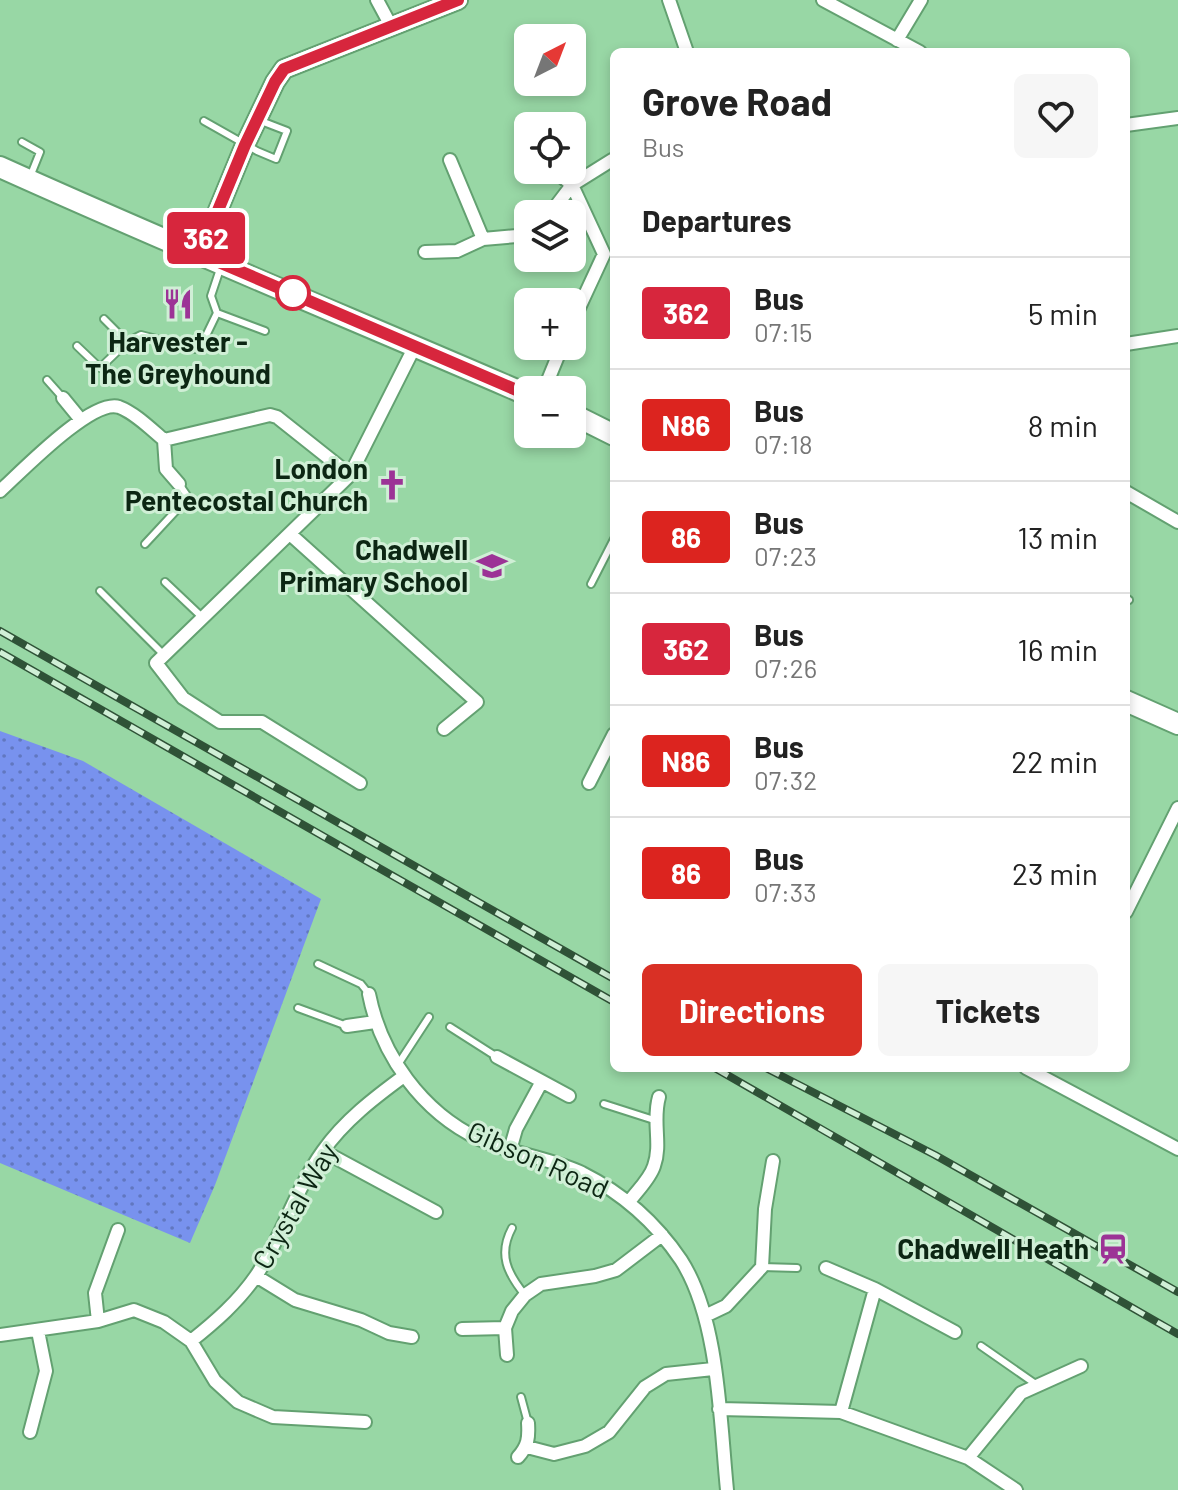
<!DOCTYPE html>
<html lang="en">
<head>
<meta charset="utf-8">
<style>
  body { margin:0; font-family:Barlow,sans-serif; background:#f6f6f6; color:#222; height:100vh; display:flex; flex-direction:column; font-size:30px; white-space:nowrap }
  * { box-sizing:border-box; margin:0 }
  p { font-size:26px; color:#767676 }
  .icon { flex:none; width:44px; height:44px; fill:none; stroke:currentColor; stroke-width:2; stroke-linecap:round; stroke-linejoin:round }
  .map { position:relative; flex:1; overflow:hidden }
  .details { position:absolute; left:610px; top:48px; width:520px; height:1024px; display:flex; flex-direction:column; background:#fff; border-radius:12px; box-shadow:0 4px 12px #0003 }
  .details>* { flex:none }
  .badge { padding:0 16px; border-radius:6px; font-size:28px; line-height:52px }
  .needle { width:52px; rotate:42deg }
  .controls { position:absolute; left:514px; top:24px; display:grid; gap:16px }
  .controls a { display:grid; place-items:center; width:72px; height:72px; border-radius:12px; background:#fff; box-shadow:0 4px 12px #0003; font-size:40px }
  .map>.badge { position:absolute; translate:-50% -50%; box-shadow:0 0 0 4px #fff }
  h2 { padding:0 32px; font-size:30px; line-height:72px }
  .round { display:grid; place-items:center; flex:none; width:84px; height:84px; border-radius:12px; background:#f6f6f6 }
  .overview { display:flex; align-items:center; justify-content:space-between; height:136px; padding:0 32px }
  h1 { font-size:38px; font-weight:700; line-height:60px }
  .action { display:flex; gap:16px; margin-top:auto; padding:16px 32px }
  .action a { flex:1; height:92px; border-radius:12px; background:#d93025; color:#fff; font-size:32px; font-weight:700; line-height:92px; text-align:center }
  .action a+a { background:#f6f6f6; color:#222 }
  ul { padding:0; list-style:none }
  li { display:flex; align-items:center; gap:24px; height:112px; padding:0 32px; border-top:2px solid #e0e0e0 }
  li div { flex:1 }
  li b { display:block; font-size:30px }
  li em { font-style:normal }
  li .badge { min-width:88px; font-weight:700; text-align:center }
  .map>svg:first-child { display:block }
  .grass { fill:url(#grass-dots) }
  .lines { fill:none; stroke-linecap:round; stroke-linejoin:round }
  .lane-casing { stroke:#63a171; stroke-width:10 }
  .street-casing { stroke:#63a171; stroke-width:16 }
  .secondary-casing { stroke:#63a171; stroke-width:22 }
  .primary-casing { stroke:#63a171; stroke-width:24 }
  .lane { stroke:#fff; stroke-width:6 }
  .street { stroke:#fff; stroke-width:12 }
  .secondary { stroke:#fff; stroke-width:18 }
  .primary { stroke:#fff; stroke-width:20 }
  .rail-casing { stroke:#2f5237; stroke-width:8 }
  .rail { stroke:#d0efd6; stroke-width:5; stroke-dasharray:15; stroke-linecap:butt }
  .line-casing { stroke:#fff; stroke-width:18 }
  .line { stroke:#d7263d; stroke-width:12 }
  .stop-dot { fill:#fff; stroke:#d7263d; stroke-width:4 }
  .labels { text-anchor:middle; stroke-width:6; stroke-linejoin:round; paint-order:stroke }
  .poi-label { font-size:28px; font-weight:bold; fill:#0c2613; stroke:#d0efd6; text-anchor:end }
  .street-label { font-size:28px; fill:#0c2613; stroke:#d0efd6 }
</style>
</head>
<body>
<div class="map">
<svg width="1178" height="1490" viewBox="0 0 1178 1490">
  <defs>
    <pattern id="grass-dots" width="8" height="8" patternUnits="userSpaceOnUse" patternTransform="scale(2)"><rect width="8" height="8" fill="#7892ee"/><path d="M2 2h.1M6 6h.1" fill="none" stroke="#6177c0" stroke-width="1.8" stroke-linecap="round"/></pattern>
  </defs>
  <rect width="100%" height="100%" fill="#98d7a5"/>
  <!-- grass -->
  <path class="grass" d="M 0,731 L 83,761 L 321,899 L 215,1185 L 190,1243 L 0,1163 Z"/>
  <g class="lines">
    <!-- lane casing -->
    <g class="lane-casing">
      <path id="lane" d="M 204,121 L 257,151 L 276,159 L 287,131 L 261,121
        M 22,142 L 40,152 L 30,177
        M 220,269 L 211,296 L 217,313 L 265,331
        M 104,319 L 127,342
        M 77,346 L 100,368 L 127,342 L 141,335 L 195,349 L 202,344 L 217,313
        M 47,380 L 63,398
        M 145,544 L 184,502 L 186,494 L 179,484
        M 165,582 L 203,618
        M 591,584 L 614,539
        M 100,591 L 164,655
        M 1126,598 L 1129,600
        M 318,964 L 361,984 L 369,994
        M 298,1008 L 347,1026
        M 450,1027 L 497,1057
        M 397,1066 L 429,1017
        M 604,1104 L 654,1120
        M 512,1228 C 498,1254 507,1273 525,1295
        M 762,1267 L 797,1268
        M 981,1346 L 1037,1385
        M 521,1397 L 528,1423"/>
    </g>
    <!-- street casing -->
    <g class="street-casing">
      <path id="street" d="M 377,0 L 391,26
        M 669,0 L 687,52
        M 823,0 L 920,52
        M 897,40 L 921,0
        M 550,121 L 552,126
        M 1126,125 L 1178,118
        M 450,160 L 483,239 L 517,236 L 528,228
        M 560,170 L 560,175 L 572,185 L 604,254 L 572,323
        M 546,214 L 556,206 L 572,185 L 612,160
        M 425,252 L 457,251 L 483,239
        M 1126,344 L 1178,336
        M 544,390 L 562,346
        M 63,398 L 81,420
        M 164,440 L 270,415 L 277,417 L 350,475
        M 164,440 L 166,469 L 179,484
        M 0,491 C 21,472 92,398 119,407 C 135,413 151,429 164,440
        M 1126,492 L 1178,522
        M 290,534 L 477,702 L 444,729
        M 360,783 L 262,722 L 220,722 L 183,698 L 156,663 L 350,475 L 415,346
        M 589,783 L 614,734
        M 1126,912 L 1178,808
        M 369,994 C 381,1055 422,1112 479,1139 C 512,1154 550,1158 582,1173 C 622,1193 656,1223 681,1260 C 719,1319 720,1421 727,1490
        M 347,1026 L 375,1022
        M 497,1057 L 569,1096
        M 1026,1068 L 1178,1149
        M 510,1150 L 516,1129 L 541,1083
        M 323,1151 L 436,1212
        M 629,1202 C 636,1192 650,1179 654,1166 C 662,1144 652,1121 659,1097
        M 826,1268 L 875,1289 L 955,1332
        M 256,1276 L 295,1300 L 361,1320 L 389,1333 L 412,1337
        M 705,1316 L 726,1306 L 762,1267 L 765,1209 L 773,1161
        M 98,1321 L 95,1293 L 118,1230
        M 462,1329 L 505,1328
        M 0,1335 L 98,1321 L 134,1310 L 164,1322 L 191,1341 L 215,1381 L 238,1402 L 273,1417 L 365,1422
        M 191,1341 C 215,1322 238,1302 256,1276 C 282,1237 295,1190 323,1151 C 344,1121 374,1098 404,1076
        M 507,1355 L 505,1328 L 512,1311 L 525,1295 L 541,1284 L 595,1276 L 616,1270 L 662,1235
        M 719,1409 L 841,1412 L 968,1458 L 1016,1490
        M 841,1412 L 875,1289
        M 30,1432 L 46,1371 L 38,1331
        M 527,1447 L 554,1454 L 585,1446 L 609,1432 L 645,1387 L 666,1374 L 713,1369
        M 518,1457 C 528,1446 529,1438 528,1423
        M 968,1458 L 1021,1393 L 1081,1366"/>
    </g>
    <!-- secondary casing -->
    <g class="secondary-casing">
      <path id="secondary" d="M 200,254 L 245,145 L 275,82 L 284,69 L 458,0"/>
    </g>
    <!-- primary casing -->
    <g class="primary-casing">
      <path id="primary" d="M 0,167 C 175,246 352,319 528,395
        M 572,414 L 614,435
        M 1126,701 L 1178,724"/>
    </g>
    <!-- lane -->
    <use href="#lane" class="lane"/>
    <!-- street -->
    <use href="#street" class="street"/>
    <!-- secondary -->
    <use href="#secondary" class="secondary"/>
    <!-- primary -->
    <use href="#primary" class="primary"/>
    <!-- rail casing -->
    <g class="rail-casing">
      <path id="rail" d="M 0,631 L 614,979
        M 0,652 L 614,1002
        M 715,1068 L 1178,1334
        M 766,1068 L 935,1155 L 1178,1292"/>
    </g>
    <!-- rail -->
    <use href="#rail" class="rail"/>
  </g>
  <g class="lines">
    <!-- line casing -->
    <g class="line-casing">
      <path id="line" d="M 458,0 L 284,69 L 275,82 L 245,145 L 200,254 L 528,395"/>
    </g>
    <!-- line -->
    <use href="#line" class="line"/>
  </g>
  <!-- icons -->
  <defs>
    <g id="restaurant-bare" transform="scale(2.4)"><path d="M-5-6h1v4h1v-4h1v4h1v-4h1v5L-1.5 .5V6h-2V.5L-5-1ZM5-6V6H3V1.5H1.5Q1.5-4 5-6Z" fill="#9c3396" stroke="#d0efd6" stroke-width="2.5" paint-order="stroke"/></g>
    <g id="church-bare" transform="scale(2.4)"><path d="M-1.2-6h2.4v3.5h3.3v2.4h-3.3V6h-2.4V-.1h-3.3v-2.4h3.3Z" fill="#9c3396" stroke="#d0efd6" stroke-width="2.5" paint-order="stroke"/></g>
    <g id="school-bare" transform="scale(2.4)"><path d="M0-5L7-2L0 1L-7-2ZM-4 1L0 2.5L4 1V4Q0 6-4 4Z" fill="#9c3396" stroke="#d0efd6" stroke-width="2.5" paint-order="stroke"/></g>
    <g id="station-bare" transform="scale(2.4)"><path d="M-3-6H3Q5-6 5-4V2Q5 4 3 4L4.5 6H3L1.5 4h-3L-3 6H-4.5L-3 4Q-5 4-5 2V-4Q-5-6-3-6ZM-3.5-4v3h7v-3ZM-3.5 1v1.5H-2V1ZM2 1v1.5H3.5V1Z" fill="#9c3396" stroke="#d0efd6" stroke-width="2.5" paint-order="stroke"/></g>
  </defs>
  <g fill-rule="evenodd">
    <use href="#restaurant-bare" x="178" y="304"/>
    <use href="#church-bare" x="392" y="485"/>
    <use href="#school-bare" x="492" y="566"/>
    <use href="#station-bare" x="1113" y="1249"/>
  </g>
  <!-- markers -->
  <circle class="stop-dot" cx="293" cy="293" r="16"/>
  <g class="labels">
    <!-- poi labels -->
    <g class="poi-label">
      <text x="178" y="352" text-anchor="middle">Harvester -<tspan x="178" dy="32">The Greyhound</tspan></text>
      <text x="368" y="479">London<tspan x="368" dy="32">Pentecostal Church</tspan></text>
      <text x="468" y="560">Chadwell<tspan x="468" dy="32">Primary School</tspan></text>
      <text x="1089" y="1259">Chadwell Heath</text>
    </g>
    <!-- street labels -->
    <g class="street-label">
      <text transform="translate(538 1160) rotate(24)" y="10">Gibson Road</text>
      <text transform="translate(295 1206) rotate(-60)" y="10">Crystal Way</text>
    </g>
  </g>
</svg>
<div class="controls">
<a><svg class="needle" viewBox="-14 -14 28 28"><path d="M0-13l5 13h-10z" fill="#e53935"/><path d="M0 13l5-13h-10z" fill="#767676"/></svg></a>
<a><svg class="icon" aria-label="locate" viewBox="0 0 24 24"><circle cx="12" cy="12" r="6"/><path d="M12 2v4M12 18v4M2 12h4M18 12h4"/></svg></a>
<a><svg class="icon" aria-label="layers" viewBox="0 0 24 24"><path d="M12 4l9 5-9 5-9-5zM3 14l9 5 9-5"/></svg></a>
<a>+</a>
<a>−</a>
</div>
<b class="badge" style="left:206px;top:238px;background:#d7263d;color:#fff">362</b>
<section class="details">
<div class="overview"><div><h1>Grove Road</h1><p>Bus</p></div><a class="round"><svg class="icon" aria-label="heart" viewBox="0 0 24 24"><path d="M12 20l-8-8c-3-5 5-10 8-4 3-6 11-1 8 4z"/></svg></a></div>
<h2>Departures</h2>
<ul>
<li><span class="badge" style="background:#d7263d;color:#fff">362</span><div><b>Bus</b><p>07:15</p></div><em>5 min</em></li>
<li><span class="badge" style="background:#dc241f;color:#fff">N86</span><div><b>Bus</b><p>07:18</p></div><em>8 min</em></li>
<li><span class="badge" style="background:#dc241f;color:#fff">86</span><div><b>Bus</b><p>07:23</p></div><em>13 min</em></li>
<li><span class="badge" style="background:#d7263d;color:#fff">362</span><div><b>Bus</b><p>07:26</p></div><em>16 min</em></li>
<li><span class="badge" style="background:#dc241f;color:#fff">N86</span><div><b>Bus</b><p>07:32</p></div><em>22 min</em></li>
<li><span class="badge" style="background:#dc241f;color:#fff">86</span><div><b>Bus</b><p>07:33</p></div><em>23 min</em></li>
</ul>
<div class="action"><a>Directions</a><a>Tickets</a></div>
</section>
</div>
</body>
</html>
